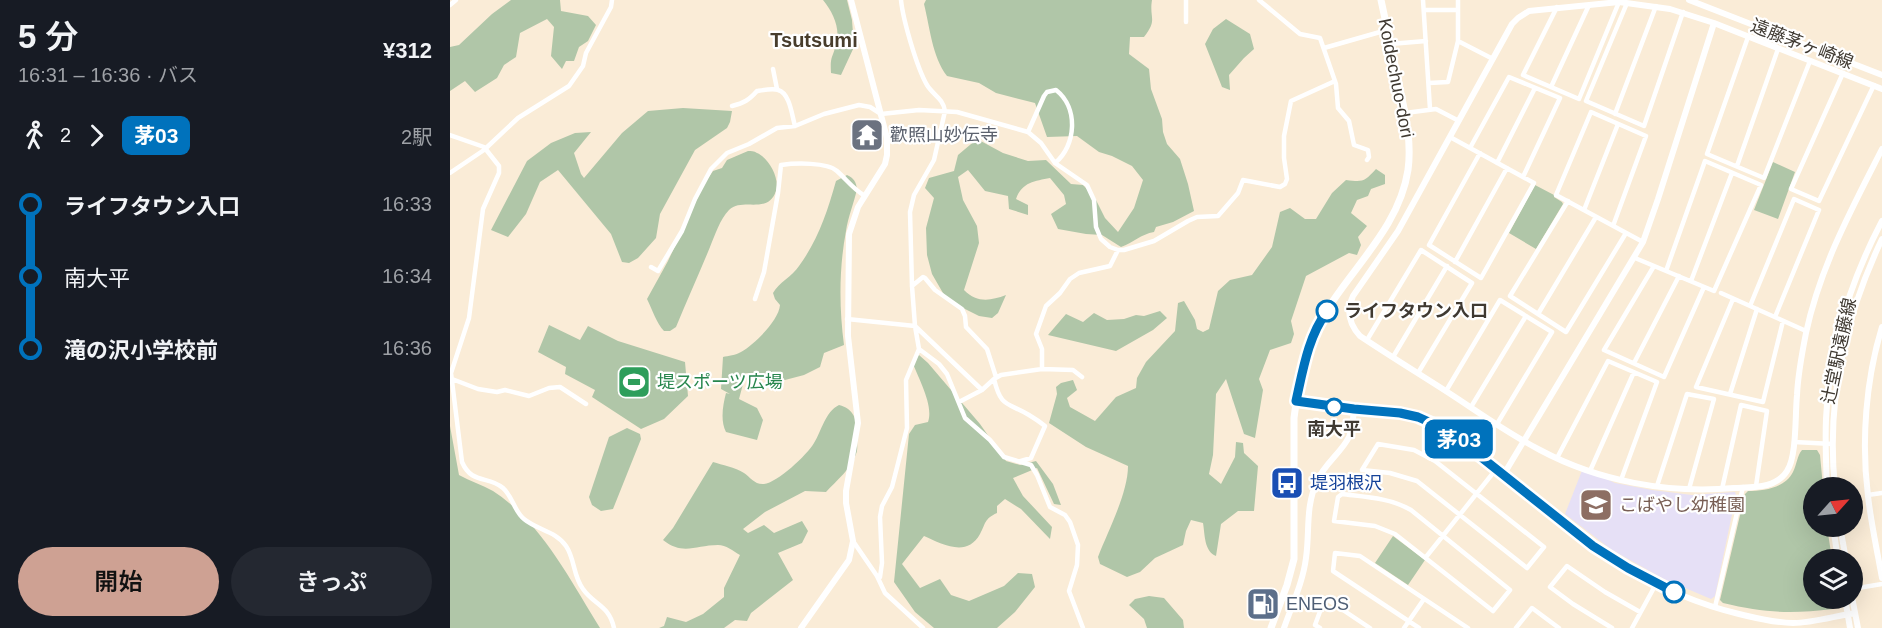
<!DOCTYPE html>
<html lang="ja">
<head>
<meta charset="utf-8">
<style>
  body { margin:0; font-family:Helvetica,"Noto Sans JP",sans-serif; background:#242831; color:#f1f3f6; height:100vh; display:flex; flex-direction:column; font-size:22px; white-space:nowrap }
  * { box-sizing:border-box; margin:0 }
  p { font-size:20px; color:#9ea1a6 }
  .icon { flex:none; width:33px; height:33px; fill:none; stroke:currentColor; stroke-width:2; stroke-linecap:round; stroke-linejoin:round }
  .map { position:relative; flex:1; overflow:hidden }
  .drawer { display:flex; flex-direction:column; background:#171b24; width:450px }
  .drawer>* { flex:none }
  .badge { padding:0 12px; border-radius:9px; font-size:21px; line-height:39px }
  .needle { width:39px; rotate:63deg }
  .tools { position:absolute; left:1353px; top:477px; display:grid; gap:12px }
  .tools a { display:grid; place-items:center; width:60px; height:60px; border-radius:50%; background:#171b24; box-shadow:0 6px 24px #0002; font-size:30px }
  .map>.badge { position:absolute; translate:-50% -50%; box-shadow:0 0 0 3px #fff }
  .legs { display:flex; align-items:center; gap:9px; height:66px; padding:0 18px; font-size:20px }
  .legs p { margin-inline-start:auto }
  .summary { display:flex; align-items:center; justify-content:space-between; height:102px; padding:0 18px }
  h1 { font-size:33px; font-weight:600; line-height:45px }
  .action { display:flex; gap:12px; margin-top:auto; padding:12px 18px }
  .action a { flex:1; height:69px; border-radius:36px; background:#cea193; color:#111; font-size:24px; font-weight:600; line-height:69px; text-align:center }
  .action a+a { background:#242831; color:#f1f3f6 }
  ul { padding:0 18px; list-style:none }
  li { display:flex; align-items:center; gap:21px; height:72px; font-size:22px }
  li i { display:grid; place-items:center; width:9px; height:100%; margin:0 8px; background:currentColor }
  li i::after { content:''; width:15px; height:15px; margin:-8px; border:4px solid; border-radius:50%; background:#171b24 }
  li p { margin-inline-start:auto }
  li:first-child i { background:linear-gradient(#0000 50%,currentColor 0) }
  li:last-child i { background:linear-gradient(currentColor 50%,#0000 0) }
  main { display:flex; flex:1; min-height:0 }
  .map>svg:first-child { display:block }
  .education { fill:#e6e0f6 }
  .green { fill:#b0c6a8 }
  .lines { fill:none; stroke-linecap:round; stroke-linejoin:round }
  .street { stroke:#fff; stroke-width:4.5 }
  .secondary { stroke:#fff; stroke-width:6 }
  .primary { stroke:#fff; stroke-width:7 }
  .line-1-casing { stroke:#fff; stroke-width:14 }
  .line-1 { stroke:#0072bc; stroke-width:9 }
  .stop-1-dot { fill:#fff; stroke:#0072bc; stroke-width:3 }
  .labels { text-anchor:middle; stroke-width:4.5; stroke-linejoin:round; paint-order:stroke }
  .street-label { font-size:18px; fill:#3f3931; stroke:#fff }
  .worship-label { font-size:18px; fill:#5b616d; stroke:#fff; text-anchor:start }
  .stop-label { font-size:18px; font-weight:bold; fill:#3f3931; stroke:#fff; text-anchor:start }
  .leisure-label { font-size:18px; fill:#27864d; stroke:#fff; text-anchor:start }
  .transit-label { font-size:18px; fill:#164399; stroke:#fff; text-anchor:start }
  .education-label { font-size:18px; fill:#785e54; stroke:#fff; text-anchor:start }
  .service-label { font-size:18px; fill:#4e5e75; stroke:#fff; text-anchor:start }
  .neighbourhood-label { font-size:20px; font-weight:bold; fill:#483d2c; stroke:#fff }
</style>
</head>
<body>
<main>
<section class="drawer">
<div class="summary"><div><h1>5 分</h1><p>16:31 – 16:36 · バス</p></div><b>¥312</b></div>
<div class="legs"><svg class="icon" aria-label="walk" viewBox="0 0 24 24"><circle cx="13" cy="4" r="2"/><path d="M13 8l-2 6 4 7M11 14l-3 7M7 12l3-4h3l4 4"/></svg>2<svg class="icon" aria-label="forward" viewBox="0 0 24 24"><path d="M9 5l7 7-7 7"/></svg><b class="badge" style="background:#0072bc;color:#fff">茅03</b><p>2駅</p></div>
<ul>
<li><i style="color:#0072bc"></i><b>ライフタウン入口</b><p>16:33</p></li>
<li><i style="color:#0072bc"></i><span>南大平</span><p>16:34</p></li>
<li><i style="color:#0072bc"></i><b>滝の沢小学校前</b><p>16:36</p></li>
</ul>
<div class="action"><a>開始</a><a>きっぷ</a></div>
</section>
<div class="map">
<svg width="1432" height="628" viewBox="0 0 1432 628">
  <rect width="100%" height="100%" fill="#faecd7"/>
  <!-- education -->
  <path class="education" d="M 1133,468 L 1165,483 L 1202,490 L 1242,495 L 1285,492 L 1286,495 L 1265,596 L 1261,599 L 1214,579 L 1162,550 L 1115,514 Z"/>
  <!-- green -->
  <path class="green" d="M 61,0 L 110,0 L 111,11 L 138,16 L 146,25 L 138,41 L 129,47 L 124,61 L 116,61 L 112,69 L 101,56 L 104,27 L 97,19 L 70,33 L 66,57 L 54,65 L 47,78 L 25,92 L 15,81 L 0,91 L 0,47 L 9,45 L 42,14 Z
    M 373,0 L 397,0 L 402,20 L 404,47 L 391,75 L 381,73 C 380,57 382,59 386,45 C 391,29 383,12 373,0 Z
    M 476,0 L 702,0 C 699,19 708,19 694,37 L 680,37 L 679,54 L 699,69 L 701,89 L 712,119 L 713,132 L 717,144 L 730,159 L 738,184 L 744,211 L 723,222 L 706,227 L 704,232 C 691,234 683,243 671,247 L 652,235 L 636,234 L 608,229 L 601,214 L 616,204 L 614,195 L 600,178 C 585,181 572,182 566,199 L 578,205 L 578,215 L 559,209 L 558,196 L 535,191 L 518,170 L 508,177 L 513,200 L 527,226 L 529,243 L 514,290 C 527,303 540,301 556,295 L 548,313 L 542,318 L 529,316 L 497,300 L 482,274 L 477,255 L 476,228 L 484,198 L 475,188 L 479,178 L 504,171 L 508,155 L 527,139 L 553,153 L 578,161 L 596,160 L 621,184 L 633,185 L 644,196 L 655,218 L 668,232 L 684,208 L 693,180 L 682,166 L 662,156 L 649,152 L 627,136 L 597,137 L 585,103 L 546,93 L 529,83 L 497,76 C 482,56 480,28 474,4 Z
    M 776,19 L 800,34 L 804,49 L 794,58 L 779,75 L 780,90 L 772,87 L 755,44 L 763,29 Z
    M 233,108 L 282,111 L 280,122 L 277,128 L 245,150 L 210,214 L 206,238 L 188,258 L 179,263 L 172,262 L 161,234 L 108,170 L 90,182 L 76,214 L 58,237 L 41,230 L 77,161 L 101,143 L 125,133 L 141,132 L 124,153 L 131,174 L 134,178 L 172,133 L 198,111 Z
    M 298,151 C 301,151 304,151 307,153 C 319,158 330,179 326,191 C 318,215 293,197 279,210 C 270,219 265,235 260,247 C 249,274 237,300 226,327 L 220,331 L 214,331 C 207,324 202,309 197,299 L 218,261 L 254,184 L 263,171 L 272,168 L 277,160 Z
    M 1323,162 L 1345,172 L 1328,219 L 1304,210 Z
    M 926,169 L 935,175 L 935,184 L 921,189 L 918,196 L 907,200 L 901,213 L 917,226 L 908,237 L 911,245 L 907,255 L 899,253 L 856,276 L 841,321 L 844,334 L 841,343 L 820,350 L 809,379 L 813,390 L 805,438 L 794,434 L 776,379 L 766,394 L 763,455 L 759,474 L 771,484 L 785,457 L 786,442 L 793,443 L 794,453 L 808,466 L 804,511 L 788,511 L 771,524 L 766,556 C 754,551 755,535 753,523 L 741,520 L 736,531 L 733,545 L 705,558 L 690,572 L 677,577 L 650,564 L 648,557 C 658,531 678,493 678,466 L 636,447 L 599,423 L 607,394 L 606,387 L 611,383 L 623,380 L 627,390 L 617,398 L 620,407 L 645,421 L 666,397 L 686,388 L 687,378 L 696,362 L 725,331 L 728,303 L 734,301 L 745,320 L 747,329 L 753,332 L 759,329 L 768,291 L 780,280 L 802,275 L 822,247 L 830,212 L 840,208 L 855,219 L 866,219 L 882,193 L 896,180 C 913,182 914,182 926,169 Z
    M 397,175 C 404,178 406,182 407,189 C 404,203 398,217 396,231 C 389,268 389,307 394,345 L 374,353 L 370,367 L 354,375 L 335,380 L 296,373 L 289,399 L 307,408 L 313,420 L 307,440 L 276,432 C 270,420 273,405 276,393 L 280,394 L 271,389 L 273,357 C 278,356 286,355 291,352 C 305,344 329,320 330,305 L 325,299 L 323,293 C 329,282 342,277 349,266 C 368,240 377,213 386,181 Z
    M 1085,185 L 1104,195 L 1104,197 L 1112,202 L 1113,204 L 1086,249 L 1059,233 Z
    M 710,311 L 717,318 L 703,330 L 666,351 L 598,335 L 616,314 L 633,322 L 644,313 L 657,320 L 674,319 L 686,315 L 694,316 Z
    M 99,325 L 130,340 L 138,326 L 168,341 L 235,362 L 238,396 L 214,419 L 191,429 L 142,397 L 145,390 L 115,374 L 116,367 L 88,352 Z
    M 469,355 L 478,363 L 530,424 L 556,461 L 570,465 L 586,461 L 603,484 L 611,505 L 604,504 L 587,468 L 563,478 L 573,496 L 602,527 L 600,539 L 571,509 L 555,499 L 547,506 L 547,513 C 534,519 536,523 530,534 C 517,558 492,544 474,536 L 452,564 L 470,588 L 490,579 L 501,595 L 519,601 L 554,586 L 568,573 L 582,574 L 585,587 L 565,612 L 547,628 L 484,628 L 465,612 L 444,582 L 459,434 L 465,425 L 478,422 C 484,405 468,378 462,361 Z
    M 389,405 C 406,409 408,424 407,440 C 407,444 408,450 406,454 C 402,468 386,481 376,492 L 355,491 L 315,512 L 293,529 L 298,533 L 314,525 L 324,533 L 352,521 L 358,531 L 352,543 L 328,553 L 343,580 L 301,613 L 297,621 L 285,620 L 274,628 L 209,628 L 214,626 L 217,617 L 236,622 L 253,614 L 274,597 L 274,588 L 290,555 C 283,551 276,545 268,545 C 246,545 233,556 213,540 L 223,528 L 263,462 C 272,465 285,467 294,473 C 300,477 305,485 314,484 C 327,483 357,455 364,443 C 372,430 375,412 389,405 Z
    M 0,426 L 9,475 C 20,481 32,485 43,491 C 92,523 120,580 150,628 L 0,628 Z
    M 177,428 L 190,434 L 191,439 L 163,509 L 151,511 L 142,505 L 139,497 L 159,437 Z
    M 1352,450 L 1367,450 L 1370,455 L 1373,487 L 1364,488 L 1364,526 L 1377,527 L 1382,559 L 1364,560 L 1364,598 L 1389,599 L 1383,609 C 1341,614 1314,613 1273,603 L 1270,600 L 1295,494 L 1298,491 C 1314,491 1335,488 1343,472 C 1347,464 1347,456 1352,450 Z
    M 943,536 L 975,560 L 958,585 L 925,563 Z
    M 699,596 L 714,598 L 733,620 L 734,628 L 697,628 L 694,619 L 679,605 L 685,599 Z"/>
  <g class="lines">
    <!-- street -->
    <path class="street" d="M 736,0 L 736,22
      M 809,0 L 850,34 L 870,38 L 886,84 L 888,108 L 899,121 L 904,145 L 918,150 L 919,157 L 917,160
      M 973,0 L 980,109
      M 1008,0 L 1008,41 L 1043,59
      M 1177,3 L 1136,101 L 1194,126 L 1233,12
      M 0,5 L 6,0
      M 1107,7 L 1073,75 L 1129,99 L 1169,2
      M 974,10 L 1008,10
      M 1298,37 L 1257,154 L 1314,178 L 1360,61
      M 940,44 L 976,41
      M 874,48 L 937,30
      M 323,69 L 327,89
      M 1393,73 L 1341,189 L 1369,201 L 1424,85
      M 979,83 L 998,82 L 1008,41
      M 1101,87 L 1139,5
      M 282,106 C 294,103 299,100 307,91 C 313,90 323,88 328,90 C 340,93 342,116 345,126
      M 955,113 L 986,109 L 1009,121
      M 1165,114 L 1206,6
      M 578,132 L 594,96 L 597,92 L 606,90 C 629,108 626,146 605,163
      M 0,135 L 34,147 L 49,166 L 49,173 L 33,209 L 19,318 L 1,373 L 12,462 C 22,485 38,475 53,488 C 63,497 64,511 74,519 C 87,530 106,531 116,546 C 125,559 123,576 133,589 C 144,605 159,605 164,628
      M 1000,137 L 1084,183 L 1031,278 L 979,245 L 1030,153
      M 1020,148 L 1059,77 L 1110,98 L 1073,177
      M 1047,163 L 1085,88
      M 1287,166 L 1328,49
      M 0,173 L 34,150 L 68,118 L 119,86 L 133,66 L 136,53 L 161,7 L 162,0
      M 1118,201 L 1060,296 L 1116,332 L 1176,233
      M 1134,210 L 1168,124
      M 1163,226 L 1196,136 L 1141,112 L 1106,195 L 1193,242
      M 1185,258 C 1211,269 1238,280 1264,291 L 1311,185 L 1255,161 L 1216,271
      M 1005,262 L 1057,168
      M 1204,266 L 1154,350 L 1214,377 L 1254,287
      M 201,267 L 208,271 L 232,231 L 245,199 L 261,169 L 277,153 L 299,144 L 327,128 L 345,126 L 374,114 L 409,105 L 420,107 L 431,114 L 469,110 L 507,112 L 578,132 L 591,143 L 605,163 L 637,185 L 644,200 L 646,227 L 651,239 L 660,247 L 668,250 L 674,250 L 704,241 L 738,221 L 747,217 L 768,216 L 788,193 L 793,180 L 830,187 L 835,184 L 837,179 L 834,158 L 834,136 L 841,101 L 885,81
      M 1241,281 L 1282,173
      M 462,286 L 473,277 L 475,278 L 485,290 L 512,309 L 515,316 L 516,327 L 537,349 L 546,377
      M 1271,293 L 1356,331
      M 305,299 L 314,272 L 328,193 L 331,165 C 345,163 377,162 387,171 C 397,180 403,189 415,196
      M 1283,299 L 1246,387 L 1313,402 L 1333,321
      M 1300,306 L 1344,199 L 1369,210 L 1325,317
      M 1088,314 L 1146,217
      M 397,319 L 465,326 L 462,286 L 460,212 L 464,195 L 484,160 L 495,111 C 493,98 483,95 477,85 C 467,68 453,20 451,0
      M 465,326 L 469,349 L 489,364 L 497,374 L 515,418 L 540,440 L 554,457 L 581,465 L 587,475 L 600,507 L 615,515 L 620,522 L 628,545 L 627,565 L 619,591 L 633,628
      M 465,326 L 532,390
      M 917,340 L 971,250 L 1022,283 L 968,373
      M 943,357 L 997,266
      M 1184,363 L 1229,276
      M 592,369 L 623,370 L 632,377
      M 2,379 L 28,389 L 47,392 L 55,390 L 79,396 L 99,388 L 110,387 L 136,404
      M 544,379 C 551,408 557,402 579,415 C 584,418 590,422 595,426 L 581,458 L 571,461
      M 996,391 L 1050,300 L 1102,332 L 1047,424
      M 1280,394 L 1307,309
      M 509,402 L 532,390 L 544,379 L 551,375 L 592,369 L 592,349 L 586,334 L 596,306 L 610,293 L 620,279 L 629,273 L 660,266 L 668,250
      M 1021,407 L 1076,316
      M 1344,442 L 1383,444
      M 928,444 L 964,450 L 985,461 L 1094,547 L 1077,568 L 967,481 L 940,473 L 912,470 Z
      M 1107,458 L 1158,361 L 1207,382 L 1171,480
      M 1140,471 L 1184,372
      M 1207,486 L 1237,394 L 1264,399 L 1239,489
      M 1272,489 L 1291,405 L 1317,411 L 1306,486
      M 892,494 C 916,497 940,498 961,510 L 1060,590 L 1043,611 L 945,534 L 925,526 L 884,521 L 888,497 Z
      M 1418,495 L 1432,493
      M 403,541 L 427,576 L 435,593 L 473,628
      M 976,557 L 1047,468
      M 427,576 L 430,577 L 432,563 L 430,517 L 432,506 L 442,487 L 457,428 L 456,380 L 469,349
      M 1402,589 L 1432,584
      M 1265,607 L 1293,487
      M 870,628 L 865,625 L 875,598 L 920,628
      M 954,628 L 974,599
      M 969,628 L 883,571 L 885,553 L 910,556 L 1018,628
      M 1066,628 L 1082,608 L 1109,628
      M 1162,628 L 1123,604 L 1100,587 L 1117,566 L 1155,592 L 1190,612
      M 1182,628 L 1206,584"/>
    <!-- secondary -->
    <path class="secondary" d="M 1239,0 L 1432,75
      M 1432,89 L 1264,23 L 1220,9 L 1169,2 L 1079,11 L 1068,18 L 1062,24 L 948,231 L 903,296 C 896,311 899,324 910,336 C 940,356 971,375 1002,395 C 1031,414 1059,434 1090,450 C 1148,481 1218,494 1284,488 C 1302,487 1326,489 1337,471 C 1347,457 1345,414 1347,395 C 1348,374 1352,353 1356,333 C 1370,267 1402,208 1432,149
      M 1432,327 C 1416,379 1411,441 1418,496 C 1421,523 1427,550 1432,578
      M 846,401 C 865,404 885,408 904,409 C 932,412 959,412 984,424 C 1015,437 1048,470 1075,491 C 1144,547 1200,593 1289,614 C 1306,618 1325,623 1343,623 C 1363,623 1385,616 1405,613
      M 1054,474 L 1193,242 L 1208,199 L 1264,23
      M 1377,488 C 1376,465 1375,442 1376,419 C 1379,350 1400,282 1432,221
      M 1385,488 C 1376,401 1395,317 1432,239
      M 1383,526 L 1388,560
      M 1390,526 L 1396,560
      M 1402,597 L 1408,628
      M 1395,598 L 1400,628
      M 351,628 L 399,560 L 403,541 L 396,503 L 396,491 L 408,423 L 398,336 L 399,234 L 408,207 L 435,164 L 437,155 L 437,138 L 401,0
      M 834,628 C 842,605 853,582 856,558 C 860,530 855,508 867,481 C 875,463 891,453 899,437 C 903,428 903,418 904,409"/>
    <!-- primary -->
    <path class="primary" d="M 821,628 L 837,585 L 844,559 L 844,418 C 848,385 855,348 872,318 C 900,269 949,229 958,170 C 962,141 955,113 949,84 C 943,56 937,28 931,0"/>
  </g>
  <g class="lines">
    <!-- line-1 casing -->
    <g class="line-1-casing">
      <path id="line-1" d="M 877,311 C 858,337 853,370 846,401 L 904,409 L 950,413 L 968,417 L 997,430 L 1143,546 L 1178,568 L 1224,592"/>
    </g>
    <!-- line-1 -->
    <use href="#line-1" class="line-1"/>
  </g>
  <!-- icons -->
  <defs>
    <g id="temple-square" transform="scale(1.725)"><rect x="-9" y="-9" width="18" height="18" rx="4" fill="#6b7280" stroke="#fff"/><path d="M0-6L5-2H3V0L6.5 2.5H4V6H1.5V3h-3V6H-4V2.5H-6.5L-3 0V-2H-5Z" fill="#fff"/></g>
    <g id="stadium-square" transform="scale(1.725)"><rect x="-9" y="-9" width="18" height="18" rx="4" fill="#2e9e5b" stroke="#fff"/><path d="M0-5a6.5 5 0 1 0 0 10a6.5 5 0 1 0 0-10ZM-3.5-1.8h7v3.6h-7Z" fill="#fff"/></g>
    <g id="bus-square" transform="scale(1.725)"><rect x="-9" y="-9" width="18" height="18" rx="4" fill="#1a4fb4" stroke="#fff"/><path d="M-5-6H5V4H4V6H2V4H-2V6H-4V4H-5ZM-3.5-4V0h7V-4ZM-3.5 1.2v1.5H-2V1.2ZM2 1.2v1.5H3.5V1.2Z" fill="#fff"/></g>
    <g id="school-square" transform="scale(1.725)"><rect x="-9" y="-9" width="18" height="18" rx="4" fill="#8d6e63" stroke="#fff"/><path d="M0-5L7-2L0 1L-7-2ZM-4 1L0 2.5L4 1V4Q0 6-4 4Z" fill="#fff"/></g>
    <g id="fuel-square" transform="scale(1.725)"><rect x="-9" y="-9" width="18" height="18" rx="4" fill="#5c6f8a" stroke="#fff"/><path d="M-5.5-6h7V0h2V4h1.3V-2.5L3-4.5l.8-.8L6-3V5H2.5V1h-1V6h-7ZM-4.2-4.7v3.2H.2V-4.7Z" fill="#fff"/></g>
  </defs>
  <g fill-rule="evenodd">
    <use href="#temple-square" x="417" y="135"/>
    <use href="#stadium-square" x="184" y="382"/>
    <use href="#bus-square" x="837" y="483"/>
    <use href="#school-square" x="1146" y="505"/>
    <use href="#fuel-square" x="813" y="604"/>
  </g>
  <!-- markers -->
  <g class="stop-1-dot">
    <circle cx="877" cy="311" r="10"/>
    <circle cx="884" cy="407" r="8"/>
    <circle cx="1224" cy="592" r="10"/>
  </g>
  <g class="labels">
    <!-- street labels -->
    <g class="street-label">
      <text transform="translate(1352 44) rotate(21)" y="6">遠藤茅ヶ崎線</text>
      <text transform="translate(946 78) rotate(79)" y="6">Koidechuo-dori</text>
      <text transform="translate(1389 351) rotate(-78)" y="6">辻堂駅遠藤線</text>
    </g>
    <!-- worship labels -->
    <g class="worship-label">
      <text x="440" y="141">歡照山妙伝寺</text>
    </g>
    <!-- stop labels -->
    <g class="stop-label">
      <text x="894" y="317">ライフタウン入口</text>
      <text x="884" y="435" text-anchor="middle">南大平</text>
    </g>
    <!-- leisure labels -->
    <g class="leisure-label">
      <text x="207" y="388">堤スポーツ広場</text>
    </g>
    <!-- transit labels -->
    <g class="transit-label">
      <text x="860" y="489">堤羽根沢</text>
    </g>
    <!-- education labels -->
    <g class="education-label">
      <text x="1169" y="511">こばやし幼稚園</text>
    </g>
    <!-- service labels -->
    <g class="service-label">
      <text x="836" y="610">ENEOS</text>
    </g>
    <!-- neighbourhood labels -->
    <g class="neighbourhood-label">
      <text x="364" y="47">Tsutsumi</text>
    </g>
  </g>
</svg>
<div class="tools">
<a><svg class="needle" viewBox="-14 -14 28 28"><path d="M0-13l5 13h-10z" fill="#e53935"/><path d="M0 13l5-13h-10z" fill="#9ea1a6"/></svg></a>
<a><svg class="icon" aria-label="layers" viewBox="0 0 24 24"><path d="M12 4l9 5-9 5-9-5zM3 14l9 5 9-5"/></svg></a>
</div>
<b class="badge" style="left:1009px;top:439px;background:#0072bc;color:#fff">茅03</b>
</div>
</main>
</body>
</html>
